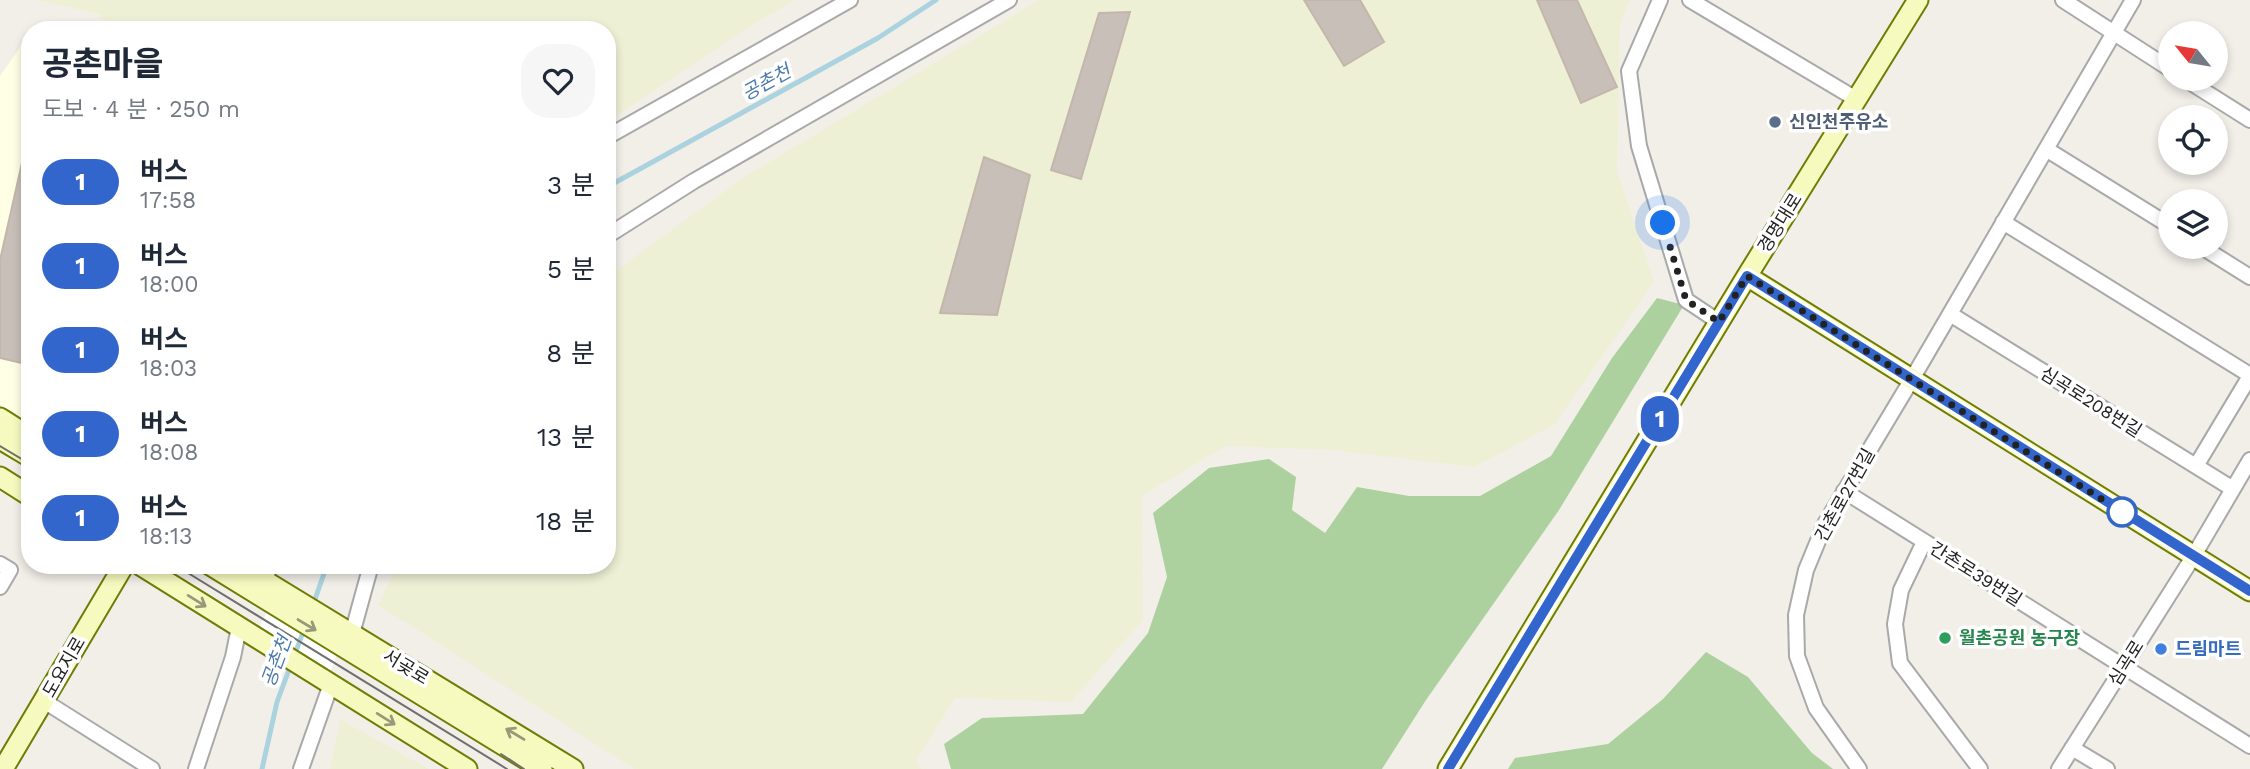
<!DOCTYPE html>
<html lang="ko">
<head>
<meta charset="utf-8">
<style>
  body { margin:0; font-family:"Work Sans","Noto Sans KR",sans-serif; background:#f6f6f7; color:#1f2937; height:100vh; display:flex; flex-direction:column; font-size:26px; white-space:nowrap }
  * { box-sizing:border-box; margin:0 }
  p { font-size:23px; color:#747a83 }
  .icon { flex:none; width:38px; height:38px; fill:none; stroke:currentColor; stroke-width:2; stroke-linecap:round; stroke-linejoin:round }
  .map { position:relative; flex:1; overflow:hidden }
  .panel { position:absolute; left:21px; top:21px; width:595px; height:553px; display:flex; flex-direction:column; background:#fff; border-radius:28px; box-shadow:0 4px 10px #0003 }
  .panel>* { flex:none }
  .badge { padding:0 14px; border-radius:23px; font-size:24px; line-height:46px }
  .needle { width:46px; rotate:300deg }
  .controls { position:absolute; left:2158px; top:21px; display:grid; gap:14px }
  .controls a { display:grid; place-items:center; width:70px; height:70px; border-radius:50%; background:#fff; box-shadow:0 4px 10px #0003; font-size:35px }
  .you { position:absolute; width:35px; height:35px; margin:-18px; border:5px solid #fff; border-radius:50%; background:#1a73e8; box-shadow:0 0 0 10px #1a73e833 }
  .map>.badge { position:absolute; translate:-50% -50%; box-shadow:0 0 0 4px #fff }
  .round { display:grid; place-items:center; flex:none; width:74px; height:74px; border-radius:28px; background:#f6f6f7 }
  .head { display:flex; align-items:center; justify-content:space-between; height:119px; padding:0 21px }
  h1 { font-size:33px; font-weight:700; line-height:52px }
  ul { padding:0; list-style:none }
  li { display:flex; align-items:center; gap:21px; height:84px; padding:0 21px }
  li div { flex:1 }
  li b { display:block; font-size:26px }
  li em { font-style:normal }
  li .badge { min-width:77px; font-weight:700; text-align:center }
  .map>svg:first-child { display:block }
  .education { fill:#ffffe5 }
  .farmland { fill:#eef0d5 }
  .forest { fill:#add19e }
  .pier { fill:#fff }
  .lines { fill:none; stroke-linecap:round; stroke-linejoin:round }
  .stream { stroke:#aad3df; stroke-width:5 }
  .building { fill:#c7bfb8; stroke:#c4b6ab; stroke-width:2 }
  .street-casing { stroke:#a9a9a9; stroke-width:18 }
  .secondary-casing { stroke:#707d05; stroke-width:23 }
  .street { stroke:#fff; stroke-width:14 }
  .secondary { stroke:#f7fabf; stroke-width:19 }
  .tram { stroke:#707070; stroke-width:2 }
  .oneway { stroke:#979978 }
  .line-casing { stroke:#fff; stroke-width:16 }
  .line { stroke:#36c; stroke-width:10 }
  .walk { stroke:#222; stroke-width:7; stroke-dasharray:0 12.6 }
  .service-dot { fill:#5c6f8a; stroke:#fff; stroke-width:2.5 }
  .stop-dot { fill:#fff; stroke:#36c; stroke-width:3.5 }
  .leisure-dot { fill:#2e9e5b; stroke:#fff; stroke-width:2.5 }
  .shop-dot { fill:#3f7fe0; stroke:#fff; stroke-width:2.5 }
  .labels { text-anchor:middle; stroke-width:7; stroke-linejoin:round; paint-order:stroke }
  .service-label { font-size:18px; font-weight:bold; fill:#4e5e75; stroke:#fff; text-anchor:start }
  .street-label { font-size:18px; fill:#222; stroke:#fff }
  .leisure-label { font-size:18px; font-weight:bold; fill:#27864d; stroke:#fff; text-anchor:start }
  .shop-label { font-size:18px; font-weight:bold; fill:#366cbe; stroke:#fff; text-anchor:start }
  .water-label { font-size:19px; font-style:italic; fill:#4a7aab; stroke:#fff }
</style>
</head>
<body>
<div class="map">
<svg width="2250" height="769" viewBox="0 0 2250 769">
  <rect width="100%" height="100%" fill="#f2efe9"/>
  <!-- education -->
  <path class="education" d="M 30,33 L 30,424 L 0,404 L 0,76 Z"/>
  <!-- farmland -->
  <path class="farmland" d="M 37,0 L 796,0 L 755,23 L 607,122 L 607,30 L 112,30 L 99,14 Z
    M 1039,0 L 1630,0 L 1620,24 L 1617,170 L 1654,282 L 1554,425 L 1474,467 L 1331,450 L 1225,446 L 1142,496 L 1143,620 L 1071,702 L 955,698 L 916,761 L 922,769 L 634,769 L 378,605 L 398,565 L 607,565 L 607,277 L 743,178 Z
    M 340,719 L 429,769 L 330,769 Z"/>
  <!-- forest -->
  <path class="forest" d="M 1657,298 L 1684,305 L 1559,510 L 1426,700 L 1382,769 L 951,769 L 944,744 L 982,718 L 1083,714 L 1148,633 L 1167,577 L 1153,513 L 1209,468 L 1269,459 L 1296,477 L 1292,510 L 1325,533 L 1357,487 L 1409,496 L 1480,496 L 1551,456 L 1612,358 Z
    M 1706,652 L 1748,677 L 1812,753 L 1833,769 L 1508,769 L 1515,758 L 1608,744 L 1663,699 Z"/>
  <!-- pier -->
  <path class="pier" d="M 282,582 L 349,623 L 324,688 L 251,643 Z"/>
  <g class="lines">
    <!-- stream -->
    <path class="stream" d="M 607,187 L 878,38 L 936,0
      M 313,605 L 327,565
      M 262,769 L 277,702 L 305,627"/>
  </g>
  <!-- building -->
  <path class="building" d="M 1304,0 L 1360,0 L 1384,42 L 1344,66 Z
    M 1537,0 L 1577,0 L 1617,87 L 1581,103 Z
    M 1130,12 L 1081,179 L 1051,170 L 1099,13 Z
    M 24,154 L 30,155 L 30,365 L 0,358 L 0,260 Z
    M 984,157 L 1030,175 L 997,315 L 940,313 Z"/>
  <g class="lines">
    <!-- street casing -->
    <g class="street-casing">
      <path id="street" d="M 1660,0 L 1629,71 L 1639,146 L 1686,300 L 1719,322
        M 1690,0 L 1856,99
        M 2063,0 L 2170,69
        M 2185,79 L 2250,120
        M 607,137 L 850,0
        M 2046,149 L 2170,226
        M 2003,222 L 2250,375
        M 607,236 L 694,181 L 1009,0
        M 2202,247 L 2250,277
        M 1950,314 L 2233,489
        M 2196,466 L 2250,376
        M 1844,491 L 2250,746
        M 1924,542 L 1901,590 L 1895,624 L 1900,663 L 1980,769
        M 0,564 L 10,570 L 0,587
        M 262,579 L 273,565
        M 352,634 L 371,565
        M 44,701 L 152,769
        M 2072,748 L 2107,769
        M 196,769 L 233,657 L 239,627
        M 301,769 L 331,684
        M 1859,769 L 1816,708 L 1797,656 L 1796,615 L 1806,570 L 1825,524 L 1912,379 L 2133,0
        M 2059,769 L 2193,557 L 2250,460"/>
    </g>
    <!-- secondary casing -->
    <g class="secondary-casing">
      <path id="secondary" d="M 1747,276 L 2250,591
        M 0,418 L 30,437
        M 0,439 L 30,457
        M 0,477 L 30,496
        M 140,565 L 467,769
        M 210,565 L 542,769
        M 239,565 L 573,769
        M 3,769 L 124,565
        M 1448,769 L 1747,276 L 1918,0"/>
    </g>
    <!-- street -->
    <use href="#street" class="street"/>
    <!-- secondary -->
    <use href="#secondary" class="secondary"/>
    <!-- tram -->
    <path class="tram" d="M 0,446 L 30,464
      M 175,565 L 507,769
      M 501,754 L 524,769"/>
  </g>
  <!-- one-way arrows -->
  <defs><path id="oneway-shaft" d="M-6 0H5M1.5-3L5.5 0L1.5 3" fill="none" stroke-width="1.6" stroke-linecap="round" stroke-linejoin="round" transform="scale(1.75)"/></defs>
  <g class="oneway">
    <use href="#oneway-shaft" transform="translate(197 601) rotate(32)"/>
    <use href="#oneway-shaft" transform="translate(307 625) rotate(31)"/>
    <use href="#oneway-shaft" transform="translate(386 719) rotate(32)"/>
    <use href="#oneway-shaft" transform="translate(515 734) rotate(-149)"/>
  </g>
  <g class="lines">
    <!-- line casing -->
    <g class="line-casing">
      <path id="line" d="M 1448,769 L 1747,276 L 2250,591"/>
    </g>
    <!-- line -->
    <use href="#line" class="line"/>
    <!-- walk -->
    <path class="walk" d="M 1663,223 L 1686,300 L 1719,322 L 1747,276 L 2122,512"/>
  </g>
  <!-- markers -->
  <circle class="service-dot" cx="1775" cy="122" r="7"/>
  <circle class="stop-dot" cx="2122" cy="512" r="14"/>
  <circle class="leisure-dot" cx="1945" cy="638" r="7"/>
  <circle class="shop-dot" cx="2161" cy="649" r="7"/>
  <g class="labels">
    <!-- service labels -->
    <g class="service-label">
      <text x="1789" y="128">신인천주유소</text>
    </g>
    <!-- street labels -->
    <g class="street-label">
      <text transform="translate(1780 223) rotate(-58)" y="6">경명대로</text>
      <text transform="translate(2091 402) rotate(32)" y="6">심곡로208번길</text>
      <text transform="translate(1845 495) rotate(-61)" y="6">간촌로27번길</text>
      <text transform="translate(1976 574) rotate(32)" y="6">간촌로39번길</text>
      <text transform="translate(2126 663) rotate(-58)" y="6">심곡로</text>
      <text transform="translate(64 667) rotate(-60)" y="6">도요지로</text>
      <text transform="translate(406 667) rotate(31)" y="6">서곶로</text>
    </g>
    <!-- leisure labels -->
    <g class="leisure-label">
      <text x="1959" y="644">월촌공원 농구장</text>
    </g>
    <!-- shop labels -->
    <g class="shop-label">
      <text x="2175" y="655">드림마트</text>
    </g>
    <!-- water labels -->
    <g class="water-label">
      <text transform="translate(766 82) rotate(-29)" y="7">공촌천</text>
      <text transform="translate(276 661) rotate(-70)" y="7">공촌천</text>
    </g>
  </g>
</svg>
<div class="controls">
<a><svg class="needle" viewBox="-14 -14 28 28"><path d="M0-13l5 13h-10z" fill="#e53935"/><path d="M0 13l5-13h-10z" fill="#747a83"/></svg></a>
<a><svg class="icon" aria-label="locate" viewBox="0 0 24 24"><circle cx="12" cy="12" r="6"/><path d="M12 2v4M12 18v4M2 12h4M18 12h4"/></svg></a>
<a><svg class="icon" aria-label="layers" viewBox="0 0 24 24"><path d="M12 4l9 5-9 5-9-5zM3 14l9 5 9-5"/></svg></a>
</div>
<div class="you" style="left:1663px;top:223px"></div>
<b class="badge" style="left:1660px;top:419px;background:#36c;color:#fff">1</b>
<section class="panel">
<div class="head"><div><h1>공촌마을</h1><p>도보 · 4 분 · 250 m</p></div><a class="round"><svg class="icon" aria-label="heart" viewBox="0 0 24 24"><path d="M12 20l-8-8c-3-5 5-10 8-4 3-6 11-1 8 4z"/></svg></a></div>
<ul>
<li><span class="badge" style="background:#36c;color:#fff">1</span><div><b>버스</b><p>17:58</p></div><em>3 분</em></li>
<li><span class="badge" style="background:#36c;color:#fff">1</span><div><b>버스</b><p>18:00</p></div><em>5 분</em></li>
<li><span class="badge" style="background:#36c;color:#fff">1</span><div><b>버스</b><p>18:03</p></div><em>8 분</em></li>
<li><span class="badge" style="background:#36c;color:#fff">1</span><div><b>버스</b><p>18:08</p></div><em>13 분</em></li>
<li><span class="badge" style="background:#36c;color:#fff">1</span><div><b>버스</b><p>18:13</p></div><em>18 분</em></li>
</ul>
</section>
</div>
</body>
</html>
